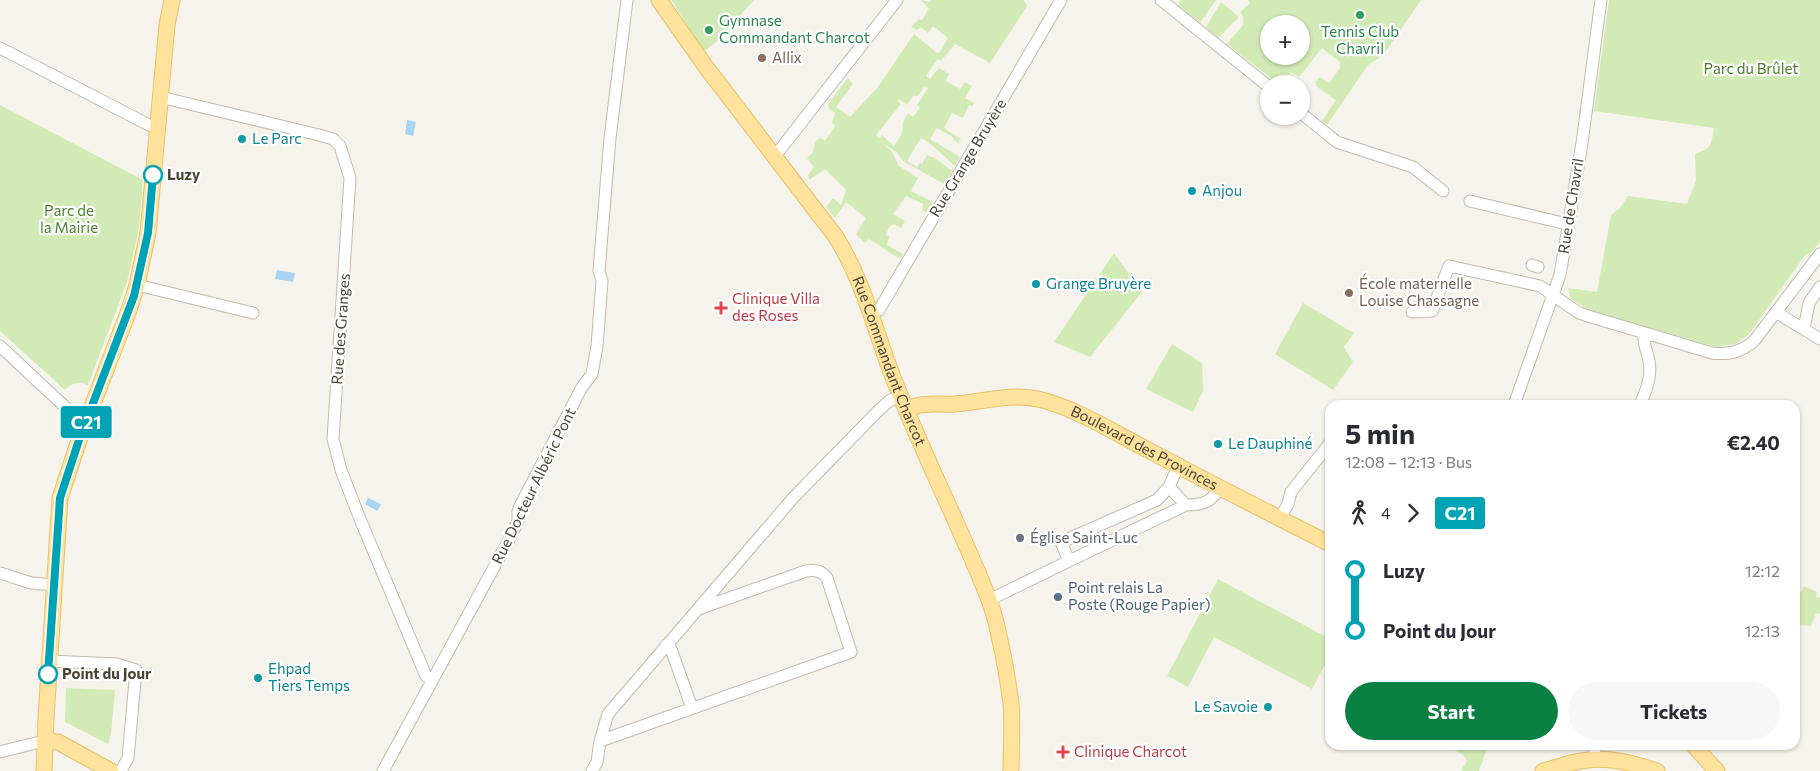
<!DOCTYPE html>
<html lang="en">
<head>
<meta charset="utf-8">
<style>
  body { margin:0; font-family:Commissioner,sans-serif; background:#f7f7f7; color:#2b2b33; height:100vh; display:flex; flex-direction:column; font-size:19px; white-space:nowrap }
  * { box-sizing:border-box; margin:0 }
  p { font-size:16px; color:#7c7c81 }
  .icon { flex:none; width:28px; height:28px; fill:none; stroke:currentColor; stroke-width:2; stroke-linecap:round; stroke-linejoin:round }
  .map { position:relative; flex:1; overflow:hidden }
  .drawer { position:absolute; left:1325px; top:400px; width:475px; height:350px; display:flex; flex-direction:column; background:#fff; border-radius:15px; box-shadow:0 1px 4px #0004 }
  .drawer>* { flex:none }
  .badge { padding:0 10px; border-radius:4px; font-size:18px; line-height:32px }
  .tools { position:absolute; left:1260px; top:15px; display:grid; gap:10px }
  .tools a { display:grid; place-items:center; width:50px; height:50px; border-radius:50%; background:#fff; box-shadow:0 1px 4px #0004; font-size:25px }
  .map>.badge { position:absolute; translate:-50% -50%; box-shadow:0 0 0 2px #fff }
  .legs { display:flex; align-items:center; gap:8px; height:55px; padding:0 20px; font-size:16px }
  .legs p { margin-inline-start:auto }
  .headline { display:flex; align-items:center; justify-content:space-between; height:85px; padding:0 20px }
  h1 { font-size:28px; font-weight:700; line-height:38px }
  .cta { display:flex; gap:10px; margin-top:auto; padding:10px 20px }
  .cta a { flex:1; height:58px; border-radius:30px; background:#0b8043; color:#fff; font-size:20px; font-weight:700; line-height:58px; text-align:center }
  .cta a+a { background:#f7f7f7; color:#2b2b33 }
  ul { padding:0 20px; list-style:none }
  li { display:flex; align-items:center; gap:18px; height:60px; font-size:19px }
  li i { display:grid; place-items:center; width:8px; height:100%; margin:0 6px; background:currentColor }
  li i::after { content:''; width:12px; height:12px; margin:-6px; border:4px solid; border-radius:50%; background:#fff }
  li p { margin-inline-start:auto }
  li:first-child i { background:linear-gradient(#0000 50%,currentColor 0) }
  li:last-child i { background:linear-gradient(currentColor 50%,#0000 0) }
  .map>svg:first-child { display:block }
  .green { fill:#d2eab5; fill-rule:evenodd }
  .water { fill:#a9d4f2 }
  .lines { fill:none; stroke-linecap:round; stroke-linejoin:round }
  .minor-casing { stroke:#c2bbae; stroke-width:13 }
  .major-casing { stroke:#e6c16a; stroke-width:17 }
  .minor { stroke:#fff; stroke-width:11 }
  .major { stroke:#ffe39c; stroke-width:15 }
  .line-1-casing { stroke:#fff; stroke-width:11 }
  .line-1 { stroke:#00a3b4; stroke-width:8 }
  .leisure-dot { fill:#2e9e5b; stroke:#fff; stroke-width:2 }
  .education-dot { fill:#8d6e63; stroke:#fff; stroke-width:2 }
  .culture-dot { fill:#0f9aa8; stroke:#fff; stroke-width:2 }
  .stop-1-dot { fill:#fff; stroke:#00a3b4; stroke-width:2.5 }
  .health-dot { fill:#e0444e; stroke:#fff; stroke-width:2 }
  .worship-dot { fill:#6b7280; stroke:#fff; stroke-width:2 }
  .service-dot { fill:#5c6f8a; stroke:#fff; stroke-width:2 }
  .labels { text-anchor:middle; stroke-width:4.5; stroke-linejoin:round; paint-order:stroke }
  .leisure-label { font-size:15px; fill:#27864d; stroke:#fff; text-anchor:start }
  .education-label { font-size:15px; fill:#785e54; stroke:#fff; text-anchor:start }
  .park-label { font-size:15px; fill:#4a7f2a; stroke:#fff }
  .culture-label { font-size:15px; fill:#0d838f; stroke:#fff; text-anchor:start }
  .street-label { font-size:15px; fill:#4b4439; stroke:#fff }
  .stop-label { font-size:15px; font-weight:bold; fill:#4b4439; stroke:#fff; text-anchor:start }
  .health-label { font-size:15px; fill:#be3a42; stroke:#fff; text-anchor:start }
  .worship-label { font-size:15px; fill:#5b616d; stroke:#fff; text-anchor:start }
  .service-label { font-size:15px; fill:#4e5e75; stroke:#fff; text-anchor:start }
</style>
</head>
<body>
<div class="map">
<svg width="1820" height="771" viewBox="0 0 1820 771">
  <rect width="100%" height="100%" fill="#f6f3ec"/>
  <!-- green -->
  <path class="green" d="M 671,0 L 754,0 L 715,43 L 704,51 Z
    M 920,0 L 930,2 L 931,0 L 1024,0 L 1027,6 L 990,63 L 955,44 L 941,61 L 938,59 L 926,76 L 930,79 L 939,68 L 949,74 L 946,81 L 960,89 L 965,82 L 972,86 L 965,98 L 974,103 L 972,106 L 969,105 L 963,118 L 952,113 L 944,128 L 961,139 L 958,143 L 954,140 L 953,137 L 937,128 L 930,139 L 960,157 L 955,166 C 944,157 934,145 921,138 L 907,161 L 917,167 L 920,163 L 922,164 L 927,155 L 935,158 L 952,171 L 946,185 L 903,161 L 897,152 L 884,144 L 892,152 L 899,166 L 918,178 L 911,191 L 933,202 L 928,213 L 922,210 L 923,204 L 906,196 L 893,214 L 905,221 L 901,228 L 894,224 L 889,227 L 886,235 L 889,236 L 887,245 L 903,254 L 900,259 L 869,239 L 865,243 L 856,234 L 866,218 L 846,202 L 835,218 L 826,207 L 833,198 L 841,205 L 846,190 L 825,169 L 809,180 L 808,175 L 814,167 L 807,158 L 813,152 L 815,142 L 820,138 L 825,141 L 835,126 L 832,122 L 835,113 L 829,108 L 828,104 L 848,78 L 853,84 L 836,107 L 850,117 L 878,87 L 914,34 L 937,53 L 940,52 L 948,38 L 933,26 L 928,33 L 921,27 L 917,30 L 911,27 L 919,19 L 922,20 L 929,8 ZM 924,87 L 928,88 L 917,105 L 920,108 L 913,117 L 908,113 L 903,122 L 902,134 L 894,146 L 882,135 L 879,139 L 876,135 L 901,104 L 898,101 L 899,99 L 907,105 L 913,96 L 918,96 Z
    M 1181,0 L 1216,0 L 1200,23 L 1178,5 Z
    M 1248,0 L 1421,0 L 1384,54 L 1381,53 L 1379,58 L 1368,65 L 1327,125 L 1322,121 L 1336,100 L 1317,87 L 1315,82 L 1320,77 L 1329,83 L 1340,68 L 1340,62 L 1322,48 L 1299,77 L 1291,72 L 1283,84 L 1278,84 L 1227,44 L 1243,25 L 1243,16 L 1240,12 L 1250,3 ZM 1269,24 L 1301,24 L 1301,56 L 1269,56 Z
    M 1609,0 L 1820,0 L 1820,242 L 1810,254 L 1806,254 L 1749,334 L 1735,344 L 1716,347 L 1589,310 L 1571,299 L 1568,288 L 1597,292 L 1611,215 L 1620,208 L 1628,196 L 1687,204 L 1696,181 L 1695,154 C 1712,148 1711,145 1714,128 L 1594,111 Z
    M 1221,2 L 1239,17 L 1218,38 L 1206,27 Z
    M 0,105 L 143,180 L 139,228 L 127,282 L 88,385 C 78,381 72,383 65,390 L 0,331 Z
    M 1114,253 L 1142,292 L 1090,357 L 1054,342 Z
    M 1303,303 L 1354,333 L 1344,347 L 1353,362 L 1333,390 L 1275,354 Z
    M 1172,344 L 1202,363 L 1203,391 L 1193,412 L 1146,389 Z
    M 1218,579 L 1330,639 L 1330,655 L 1312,689 L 1214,637 L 1188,687 L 1167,676 Z
    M 1804,586 L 1817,592 L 1816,598 L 1820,597 L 1820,614 L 1816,613 L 1811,626 L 1795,625 L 1795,602 Z
    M 66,688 L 115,690 L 111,734 L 108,744 L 65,722 Z
    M 1446,745 L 1488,745 L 1479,771 L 1461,771 L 1467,761 L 1463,755 Z"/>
  <!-- water -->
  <path class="water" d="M 407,120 L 416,122 L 413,136 L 405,134 Z
    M 277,270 L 295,273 L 293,282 L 275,279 Z
    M 368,498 L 381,504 L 377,511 L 365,504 Z"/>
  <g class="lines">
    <!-- minor casing -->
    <g class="minor-casing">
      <path id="minor" d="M 1161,0 L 1269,87
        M 0,48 L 149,125 L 157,126
        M 160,97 L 319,135 L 333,139 L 340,146 L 350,178 L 333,439 L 341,470 L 360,519 L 426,676 L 432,679
        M 1301,113 L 1337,142 L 1413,167 L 1443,191
        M 775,156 L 897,0
        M 1470,201 L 1567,224
        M 1532,265 L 1538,267
        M 137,285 L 253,313
        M 1412,312 L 1432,311 L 1449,266 L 1540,286 L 1579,313 L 1588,316 L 1712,353 C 1729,355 1741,352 1754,341 L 1820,254
        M 1777,313 L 1820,339
        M 872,314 L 879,310 L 1061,0
        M 1804,329 L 1809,303 L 1820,287
        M 0,346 L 76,417 L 86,421
        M 1514,405 L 1560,275 L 1582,143 L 1601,0
        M 1640,405 C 1646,390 1652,378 1649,361 C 1647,352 1643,343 1644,333
        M 1178,466 L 1169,487 L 1186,505 C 1203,505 1212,502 1220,487
        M 1169,487 L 1157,500 L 1061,542 L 1069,561 L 1186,505
        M 1280,518 L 1288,504 L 1291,492 L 1330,443
        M 0,573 L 31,583 L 55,585
        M 989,600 L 1069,561
        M 666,645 L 671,649 L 692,708
        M 49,661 L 117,664 L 136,670 L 128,758 L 121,771
        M 600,741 L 851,652 L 827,578 C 821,570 815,570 806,571 L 698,609
        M 0,752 L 44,741
        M 1595,760 L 1595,745
        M 383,771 L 511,536 L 518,521 L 518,512 L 520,506 L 582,387 L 592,374 L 597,346 L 602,281 L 599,271 L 610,138 L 627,0
        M 592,771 L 597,762 L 600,741 L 608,714 L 793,498 L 879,410 L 889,401 L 901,395"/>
    </g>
    <!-- major casing -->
    <g class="major-casing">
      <g id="major">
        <path id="s1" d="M 659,0 L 706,67 L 836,237 C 864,282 875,331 894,380 C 917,439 945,496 970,554 C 981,580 994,607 999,636 C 1004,657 1008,681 1011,703 C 1013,725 1011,749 1011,771"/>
        <path id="s2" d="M 907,410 C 921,401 939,405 955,404 C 983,402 1009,393 1038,399 C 1074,407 1115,433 1148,450 C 1208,482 1269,513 1330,544"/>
        <path d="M 44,741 L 58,742 L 111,771"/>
        <path d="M 1693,745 L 1717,771"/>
        <path d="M 44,771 L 46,718 L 60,498 L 79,440 L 128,313 L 137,285 L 148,233 L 167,25 L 172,0"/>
        <path d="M 1543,771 C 1555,768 1568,763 1581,761 C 1607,756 1632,763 1657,771"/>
      </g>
    </g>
    <!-- minor -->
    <use href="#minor" class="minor"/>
    <!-- major -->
    <use href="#major" class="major"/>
  </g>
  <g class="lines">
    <!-- line-1 casing -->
    <g class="line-1-casing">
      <path id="line-1" d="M 48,674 L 60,498 L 79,440 L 134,296 L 148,233 L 153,175"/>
    </g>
    <!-- line-1 -->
    <use href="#line-1" class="line-1"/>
  </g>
  <!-- markers -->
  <g class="leisure-dot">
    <circle cx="1360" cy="15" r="5"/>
    <circle cx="709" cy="30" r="5"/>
  </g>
  <g class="education-dot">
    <circle cx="762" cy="58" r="5"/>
    <circle cx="1349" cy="293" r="5"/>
  </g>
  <g class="culture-dot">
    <circle cx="242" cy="139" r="5"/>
    <circle cx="1192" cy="191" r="5"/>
    <circle cx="1036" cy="284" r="5"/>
    <circle cx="1218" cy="444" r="5"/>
    <circle cx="258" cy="678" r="5"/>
    <circle cx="1268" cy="707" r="5"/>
  </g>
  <g class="stop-1-dot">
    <circle cx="153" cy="175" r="9"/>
    <circle cx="48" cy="674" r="9"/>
  </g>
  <g class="health-dot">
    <path d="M718.5 300.5h5v5h5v5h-5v5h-5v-5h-5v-5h5z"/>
    <path d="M1060.5 744.5h5v5h5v5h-5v5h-5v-5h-5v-5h5z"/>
  </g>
  <circle class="worship-dot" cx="1020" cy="538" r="5"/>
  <circle class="service-dot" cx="1058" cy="597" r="5"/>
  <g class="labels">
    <!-- leisure labels -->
    <g class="leisure-label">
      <text x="719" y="26">Gymnase<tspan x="719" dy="17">Commandant Charcot</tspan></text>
      <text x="1360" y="37" text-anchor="middle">Tennis Club<tspan x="1360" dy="17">Chavril</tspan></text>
    </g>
    <!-- education labels -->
    <g class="education-label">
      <text x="772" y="63">Allix</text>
      <text x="1359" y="289">École maternelle<tspan x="1359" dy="17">Louise Chassagne</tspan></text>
    </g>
    <!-- park labels -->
    <g class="park-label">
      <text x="1751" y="74">Parc du Brûlet</text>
      <text x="69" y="216">Parc de<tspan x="69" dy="17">la Mairie</tspan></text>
    </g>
    <!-- culture labels -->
    <g class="culture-label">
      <text x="252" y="144">Le Parc</text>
      <text x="1202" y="196">Anjou</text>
      <text x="1046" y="289">Grange Bruyère</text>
      <text x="1228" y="449">Le Dauphiné</text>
      <text x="268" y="674">Ehpad<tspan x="268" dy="17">Tiers Temps</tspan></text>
      <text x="1258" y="712" text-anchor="end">Le Savoie</text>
    </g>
    <!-- street labels -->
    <g class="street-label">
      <text transform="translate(968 158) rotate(-59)" y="5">Rue Grange Bruyère</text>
      <text transform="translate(1571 206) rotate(-81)" y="5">Rue de Chavril</text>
      <text transform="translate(341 329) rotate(-86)" y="5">Rue des Granges</text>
      <text dy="5" stroke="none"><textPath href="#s1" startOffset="431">Rue Commandant Charcot</textPath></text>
      <text dy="5" stroke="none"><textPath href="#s2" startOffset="250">Boulevard des Provinces</textPath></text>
      <text transform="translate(534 486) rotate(-64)" y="5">Rue Docteur Albéric Pont</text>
    </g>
    <!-- stop labels -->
    <g class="stop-label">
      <text x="167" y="180">Luzy</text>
      <text x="62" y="679">Point du Jour</text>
    </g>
    <!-- health labels -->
    <g class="health-label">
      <text x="732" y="304">Clinique Villa<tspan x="732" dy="17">des Roses</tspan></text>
      <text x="1074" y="757">Clinique Charcot</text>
    </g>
    <!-- worship labels -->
    <g class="worship-label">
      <text x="1030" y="543">Église Saint-Luc</text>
    </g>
    <!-- service labels -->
    <g class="service-label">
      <text x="1068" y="593">Point relais La<tspan x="1068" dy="17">Poste (Rouge Papier)</tspan></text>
    </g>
  </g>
</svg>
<div class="tools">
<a>+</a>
<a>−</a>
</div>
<b class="badge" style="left:86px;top:422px;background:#00a3b4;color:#fff">C21</b>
<section class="drawer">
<div class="headline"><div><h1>5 min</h1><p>12:08 – 12:13 · Bus</p></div><b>€2.40</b></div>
<div class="legs"><svg class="icon" aria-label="walk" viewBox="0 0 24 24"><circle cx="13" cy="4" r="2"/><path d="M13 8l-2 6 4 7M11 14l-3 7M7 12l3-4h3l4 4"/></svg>4<svg class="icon" aria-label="forward" viewBox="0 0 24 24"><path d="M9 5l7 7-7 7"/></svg><b class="badge" style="background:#00a3b4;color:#fff">C21</b></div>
<ul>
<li><i style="color:#00a3b4"></i><b>Luzy</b><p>12:12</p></li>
<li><i style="color:#00a3b4"></i><b>Point du Jour</b><p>12:13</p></li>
</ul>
<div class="cta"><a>Start</a><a>Tickets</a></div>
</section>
</div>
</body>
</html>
